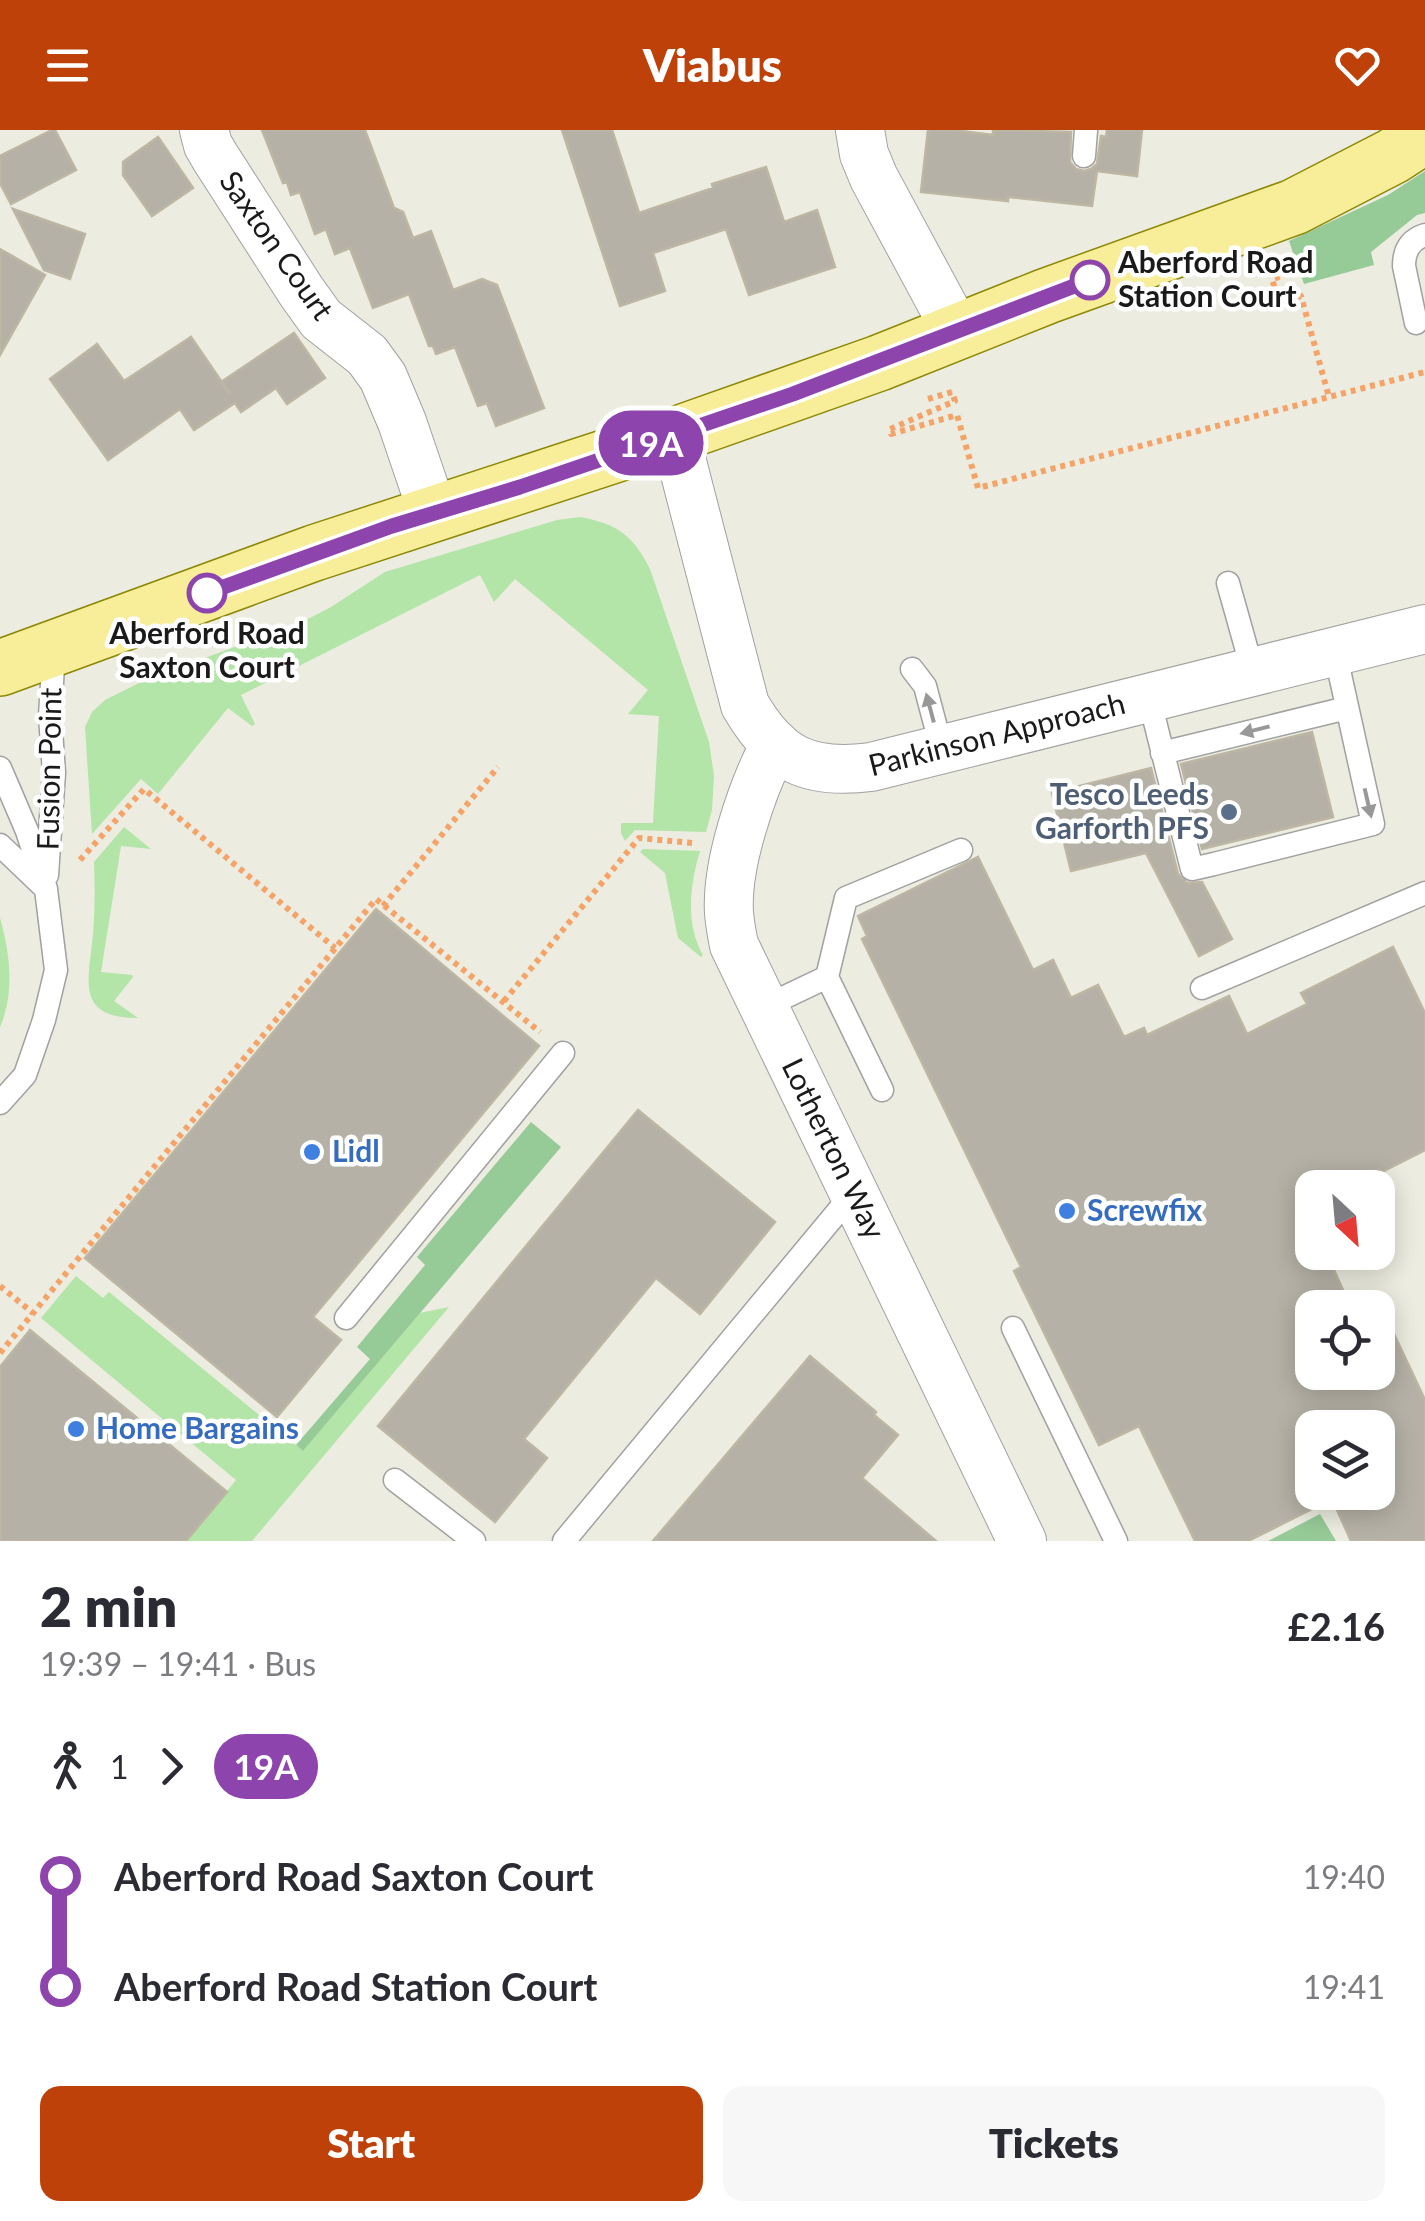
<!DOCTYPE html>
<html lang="en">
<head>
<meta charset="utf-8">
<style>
  body { margin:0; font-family:Lato,sans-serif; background:#f7f7f7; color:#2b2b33; height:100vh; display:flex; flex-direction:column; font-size:38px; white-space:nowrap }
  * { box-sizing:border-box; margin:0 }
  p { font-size:32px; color:#7c7c81 }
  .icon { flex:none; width:55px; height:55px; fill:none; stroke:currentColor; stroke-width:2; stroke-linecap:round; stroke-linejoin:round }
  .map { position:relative; height:1411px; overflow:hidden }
  .drawer { display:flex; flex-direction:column; background:#fff; flex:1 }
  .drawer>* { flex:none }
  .badge { padding:0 20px; border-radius:32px; font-size:35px; line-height:65px }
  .needle { width:65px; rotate:154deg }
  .buttons { position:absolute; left:1295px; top:1040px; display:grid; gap:20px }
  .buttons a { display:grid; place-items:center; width:100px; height:100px; border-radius:20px; background:#fff; box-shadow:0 5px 25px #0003; font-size:50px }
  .map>.badge { position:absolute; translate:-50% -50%; box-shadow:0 0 0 5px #fff }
  .legs { display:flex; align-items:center; gap:15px; height:110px; padding:0 40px; font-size:32px }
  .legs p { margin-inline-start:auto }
  .head { display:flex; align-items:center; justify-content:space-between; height:170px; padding:0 40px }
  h1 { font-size:55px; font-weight:800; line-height:75px }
  .action { display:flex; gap:20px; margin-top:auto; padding:20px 40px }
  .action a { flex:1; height:115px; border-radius:20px; background:#bd4108; color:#fff; font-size:40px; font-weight:800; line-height:115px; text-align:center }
  .action a+a { background:#f7f7f7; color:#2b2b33 }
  ul { padding:0 40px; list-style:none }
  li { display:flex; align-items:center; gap:35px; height:110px; font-size:38px }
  li i { display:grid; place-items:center; width:15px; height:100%; margin:0 12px; background:currentColor }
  li i::after { content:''; width:25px; height:25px; margin:-12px; border:8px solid; border-radius:50%; background:#fff }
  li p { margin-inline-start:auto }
  li:first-child i { background:linear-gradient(#0000 50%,currentColor 0) }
  li:last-child i { background:linear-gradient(currentColor 50%,#0000 0) }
  header { display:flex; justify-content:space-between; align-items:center; height:130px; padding:0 40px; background:#bd4108; color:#fff; font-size:45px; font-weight:800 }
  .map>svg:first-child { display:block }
  .grass { fill:#b2e5a7 }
  .forest { fill:#96ca97 }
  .building { fill:#b5b1a6; stroke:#bdb6a3; stroke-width:2.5 }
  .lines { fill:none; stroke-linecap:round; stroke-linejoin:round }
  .service-casing { stroke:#a1a1a1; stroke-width:25 }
  .minor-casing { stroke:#a1a1a1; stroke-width:50 }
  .primary-casing { stroke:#8b8906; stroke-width:58 }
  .path { stroke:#f4a369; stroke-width:6; stroke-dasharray:5 5; stroke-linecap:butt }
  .service { stroke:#fff; stroke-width:22 }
  .minor { stroke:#fff; stroke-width:48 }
  .primary { stroke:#f8ed99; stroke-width:55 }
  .oneway { fill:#989898 }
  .line-1-casing { stroke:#fff; stroke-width:22 }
  .line-1 { stroke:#8e44ad; stroke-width:15 }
  .stop-1-dot { fill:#fff; stroke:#8e44ad; stroke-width:5 }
  .service-dot { fill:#5c6f8a; stroke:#fff; stroke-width:4 }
  .shop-dot { fill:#3f7fe0; stroke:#fff; stroke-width:4 }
  .labels { text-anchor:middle; stroke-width:9; stroke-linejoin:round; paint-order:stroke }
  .street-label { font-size:30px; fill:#1a1a1a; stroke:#fff }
  .stop-label { font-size:30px; font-weight:bold; fill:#1a1a1a; stroke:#fff; text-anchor:start }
  .service-label { font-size:30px; font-weight:bold; fill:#4e5e75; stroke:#fff; text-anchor:end }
  .shop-label { font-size:30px; font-weight:bold; fill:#366cbe; stroke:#fff; text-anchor:start }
</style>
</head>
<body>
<header><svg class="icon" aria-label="menu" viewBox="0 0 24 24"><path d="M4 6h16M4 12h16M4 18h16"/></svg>Viabus<svg class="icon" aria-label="heart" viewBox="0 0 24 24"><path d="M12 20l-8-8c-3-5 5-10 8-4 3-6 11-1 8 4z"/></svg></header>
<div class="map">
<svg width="1425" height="1411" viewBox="0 0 1425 1411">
  <rect width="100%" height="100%" fill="#ecece0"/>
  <!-- grass -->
  <path class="grass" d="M 580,387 C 617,394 633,405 650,439 L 709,612 L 714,646 L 712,680 L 706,702 L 635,700 L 625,711 L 621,703 L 621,693 L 653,693 L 659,586 L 628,584 L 648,560 L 515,449 L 494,472 L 480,445 L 241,565 L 255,594 L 252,596 L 228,578 L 158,664 L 141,649 L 92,704 L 85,597 L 92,582 L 105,570 L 143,551 L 304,491 L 331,477 L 385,442 L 557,390 Z
    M 124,697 L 151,719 L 121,716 L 101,842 L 132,845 L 133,847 L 114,871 L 138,888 C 74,888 89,850 93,804 C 95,780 95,756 94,732 Z
    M 643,719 L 700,721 C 690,754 685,794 703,825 L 701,827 L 678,808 L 665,743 L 640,722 Z
    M 0,788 C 10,823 15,863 0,897 Z
    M 76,1146 L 103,1168 L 109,1162 L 303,1321 L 420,1183 L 449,1177 L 252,1411 L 186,1411 L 236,1350 L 41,1188 Z"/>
  <!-- forest -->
  <path class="forest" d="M 1425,41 L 1425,83 L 1417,85 L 1371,122 L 1374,135 L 1304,154 L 1289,111 L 1388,65 Z
    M 531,992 L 561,1017 L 303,1321 L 296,1315 L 370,1229 L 357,1217 L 425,1135 L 417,1127 Z
    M 1320,1384 L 1336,1411 L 1268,1411 Z"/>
  <!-- building -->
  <path class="building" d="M 52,0 L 55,0 L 76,40 L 11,74 L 0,53 L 0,26 Z
    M 262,0 L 365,0 L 394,78 L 403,82 L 413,108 L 431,101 L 453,160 L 482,149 L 497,155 L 544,278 L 496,296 L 487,273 L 478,276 L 455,217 L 436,224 L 433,216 L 429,216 L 409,164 L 373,178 L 350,118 L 335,124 L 326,99 L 315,104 L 300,62 L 291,65 L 287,52 L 283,53 Z
    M 562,0 L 612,0 L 639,83 L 713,58 L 712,54 L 766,37 L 784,92 L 817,80 L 835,137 L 749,165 L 726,99 L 653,123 L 665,161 L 620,176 Z
    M 928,0 L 953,0 L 993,5 L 993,0 L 1071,2 L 1070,32 L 1076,39 L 1084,41 L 1091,39 L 1097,34 L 1101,6 L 1106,7 L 1107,0 L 1142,0 L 1137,46 L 1097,41 L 1092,76 L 1008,67 L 1008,71 L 921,62 Z
    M 158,7 L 193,58 L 152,86 L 123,45 L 123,32 Z
    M 13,79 L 85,104 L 70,149 L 44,140 Z
    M 0,119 L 45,145 L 0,225 Z
    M 294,203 L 325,248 L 287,274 L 276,258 L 241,282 L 235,273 L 194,300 L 180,279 L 108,330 L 50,249 L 97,214 L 124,251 L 191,207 L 230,264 L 221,252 Z
    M 1312,602 L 1333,687 L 1202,719 L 1181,634 Z
    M 1151,638 L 1178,744 L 1187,753 L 1202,752 L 1232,809 L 1199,826 L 1146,723 L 1071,741 L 1052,663 Z
    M 978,727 L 1033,840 L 1053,830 L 1071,868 L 1098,855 L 1124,907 L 1144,898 L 1147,905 L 1229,866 L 1247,904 L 1307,874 L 1301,863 L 1393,817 L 1425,883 L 1425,1020 L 1350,1058 L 1312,1058 L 1312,1076 L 1305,1079 L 1312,1095 L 1312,1122 L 1326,1122 L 1351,1178 L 1312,1178 L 1312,1242 L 1378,1242 L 1378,1170 L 1425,1270 L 1425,1411 L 1351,1411 L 1329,1362 L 1378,1362 L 1378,1298 L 1312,1298 L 1312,1379 L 1248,1411 L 1195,1411 L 1139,1296 L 1099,1315 L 1014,1141 L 1021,1137 L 862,809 L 867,806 L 858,786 Z
    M 376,779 L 539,916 L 313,1187 L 341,1210 L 277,1287 L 85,1128 Z
    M 638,980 L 775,1092 L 700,1184 L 656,1148 L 524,1309 L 547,1328 L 495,1392 L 378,1296 Z
    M 30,1200 L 227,1362 L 186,1411 L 0,1411 L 0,1237 Z
    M 810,1226 L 876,1282 L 874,1285 L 898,1305 L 862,1348 L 936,1411 L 653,1411 Z"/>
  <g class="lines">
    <!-- service casing -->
    <g class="service-casing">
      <path id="service" d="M 1084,26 L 1086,0
        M 1416,193 L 1404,136 C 1404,121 1410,110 1425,105
        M 1228,453 L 1253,542
        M 912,539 L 925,556 L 942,620
        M 1149,568 L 1192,739 L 1214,734 L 1373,694 L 1335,522
        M 1162,623 L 1347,578
        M 0,638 L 27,701 L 46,759 L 56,840 L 44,890 L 25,945 L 0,973
        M 0,715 L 43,756
        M 47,745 L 54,643 L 50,586 L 54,519
        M 1202,858 L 1425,763
        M 764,877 L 827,847
        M 882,960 L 827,847 L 846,768 L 961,720
        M 346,1188 L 563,923
        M 1013,1198 L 1116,1411
        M 395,1350 L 474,1411
        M 564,1411 L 854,1062"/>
    </g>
    <!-- minor casing -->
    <g class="minor-casing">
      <path id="minor" d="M 204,0 L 208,15 L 215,27 L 301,161 L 321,189 L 367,225 L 383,247 L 402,292 L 433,383
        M 860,0 L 864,24 L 874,48 L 956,200
        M 675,305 L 745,575 C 777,630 808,645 871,637 L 1425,499
        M 775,614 C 752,658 726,734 729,783 C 730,794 732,805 734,815 L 1022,1411"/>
    </g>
    <!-- primary casing -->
    <g class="primary-casing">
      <path id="primary" d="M 0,538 L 314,423 L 675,305 L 879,233 L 1047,166 L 1294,77 L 1393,26 L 1425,5"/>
    </g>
    <!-- path -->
    <path class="path" d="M 1288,126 L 1293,140 L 1272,150 L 1280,172 L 1301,166 L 1329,267
      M 928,269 L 952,262 L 955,271 L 890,299 L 891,304 L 957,285 L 978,358 L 1425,242
      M 80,730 L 144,659 L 335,818
      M 383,776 L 498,637
      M 504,871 L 639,708 L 692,713
      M 0,1156 L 33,1183
      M 0,1223 L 376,769 L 540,902"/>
    <!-- service -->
    <use href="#service" class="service"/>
    <!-- minor -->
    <use href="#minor" class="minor"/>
    <!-- primary -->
    <use href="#primary" class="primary"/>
  </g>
  <!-- one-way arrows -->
  <defs><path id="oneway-solid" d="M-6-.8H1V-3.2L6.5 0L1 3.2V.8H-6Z" transform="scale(2.5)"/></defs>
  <g class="oneway">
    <use href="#oneway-solid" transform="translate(930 578) rotate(-105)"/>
    <use href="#oneway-solid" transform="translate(1255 600) rotate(166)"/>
    <use href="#oneway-solid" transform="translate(1368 673) rotate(77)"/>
  </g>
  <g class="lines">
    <!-- line-1 casing -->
    <g class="line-1-casing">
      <path id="line-1" d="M 207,463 L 392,396 L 520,357 L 793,264 L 1090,150"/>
    </g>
    <!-- line-1 -->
    <use href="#line-1" class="line-1"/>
  </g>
  <!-- markers -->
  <g class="stop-1-dot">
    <circle cx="1090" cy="150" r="18"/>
    <circle cx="207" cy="463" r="18"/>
  </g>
  <circle class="service-dot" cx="1229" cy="682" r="10"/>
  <g class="shop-dot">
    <circle cx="312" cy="1022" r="10"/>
    <circle cx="1067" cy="1081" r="10"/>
    <circle cx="76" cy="1299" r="10"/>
  </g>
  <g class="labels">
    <!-- street labels -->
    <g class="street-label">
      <text transform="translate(276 116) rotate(55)" y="10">Saxton Court</text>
      <text transform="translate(997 605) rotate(-14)" y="10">Parkinson Approach</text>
      <text transform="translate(50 639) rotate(-89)" y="10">Fusion Point</text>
      <text transform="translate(833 1019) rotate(64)" y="10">Lotherton Way</text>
    </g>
    <!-- stop labels -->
    <g class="stop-label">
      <text x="1118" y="143">Aberford Road<tspan x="1118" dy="34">Station Court</tspan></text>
      <text x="207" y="514" text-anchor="middle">Aberford Road<tspan x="207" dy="34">Saxton Court</tspan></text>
    </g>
    <!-- service labels -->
    <g class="service-label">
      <text x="1209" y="675">Tesco Leeds<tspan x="1209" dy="34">Garforth PFS</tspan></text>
    </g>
    <!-- shop labels -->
    <g class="shop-label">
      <text x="332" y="1032">Lidl</text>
      <text x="1087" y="1091">Screwfix</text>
      <text x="96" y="1309">Home Bargains</text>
    </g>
  </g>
</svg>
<div class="buttons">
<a><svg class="needle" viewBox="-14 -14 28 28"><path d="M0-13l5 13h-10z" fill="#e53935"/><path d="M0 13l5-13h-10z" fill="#7c7c81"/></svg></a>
<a><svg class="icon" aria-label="locate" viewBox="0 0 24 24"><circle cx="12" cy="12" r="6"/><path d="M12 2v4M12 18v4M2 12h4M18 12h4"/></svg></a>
<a><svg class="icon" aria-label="layers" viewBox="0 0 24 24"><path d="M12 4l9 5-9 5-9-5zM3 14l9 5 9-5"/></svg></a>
</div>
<b class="badge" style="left:651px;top:313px;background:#8e44ad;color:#fff">19A</b>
</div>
<section class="drawer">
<div class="head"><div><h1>2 min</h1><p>19:39 – 19:41 · Bus</p></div><b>£2.16</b></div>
<div class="legs"><svg class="icon" aria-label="walk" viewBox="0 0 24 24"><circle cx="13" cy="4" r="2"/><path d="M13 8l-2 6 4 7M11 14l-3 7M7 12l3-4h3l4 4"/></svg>1<svg class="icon" aria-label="forward" viewBox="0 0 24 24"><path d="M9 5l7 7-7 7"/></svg><b class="badge" style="background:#8e44ad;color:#fff">19A</b></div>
<ul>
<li><i style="color:#8e44ad"></i><b>Aberford Road Saxton Court</b><p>19:40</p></li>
<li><i style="color:#8e44ad"></i><b>Aberford Road Station Court</b><p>19:41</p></li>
</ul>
<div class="action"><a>Start</a><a>Tickets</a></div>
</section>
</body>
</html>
